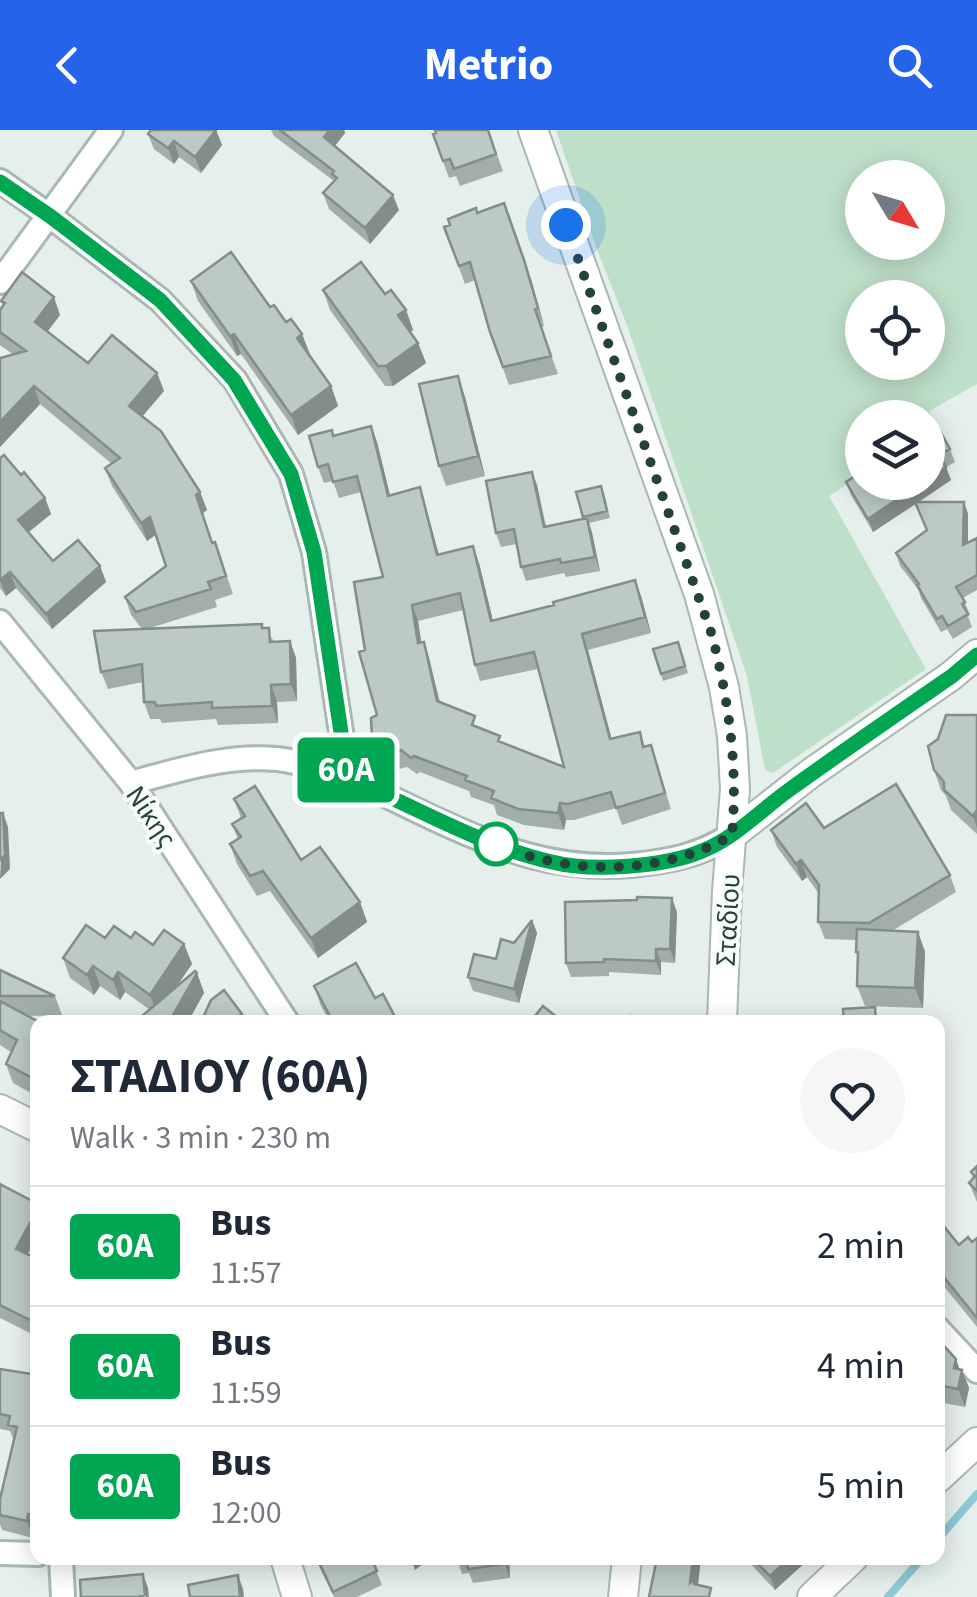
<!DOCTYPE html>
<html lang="en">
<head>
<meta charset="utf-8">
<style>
  body { margin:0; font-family:"Source Sans 3",sans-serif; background:#f6f6f7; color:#1f2937; height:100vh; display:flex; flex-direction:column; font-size:38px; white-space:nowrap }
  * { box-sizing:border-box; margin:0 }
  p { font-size:32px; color:#747a83 }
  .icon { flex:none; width:55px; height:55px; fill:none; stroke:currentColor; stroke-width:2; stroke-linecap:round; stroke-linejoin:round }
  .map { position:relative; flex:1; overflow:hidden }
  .sheet { position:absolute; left:30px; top:885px; width:915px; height:550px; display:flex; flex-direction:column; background:#fff; border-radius:20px; box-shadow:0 5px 25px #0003 }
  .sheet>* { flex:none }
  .badge { padding:0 20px; border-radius:8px; font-size:35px; line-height:65px }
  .needle { width:65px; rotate:128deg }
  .tools { position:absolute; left:845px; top:30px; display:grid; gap:20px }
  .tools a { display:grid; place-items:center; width:100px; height:100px; border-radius:50%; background:#fff; box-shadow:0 5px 25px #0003; font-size:50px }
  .you { position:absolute; width:50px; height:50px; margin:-25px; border:8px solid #fff; border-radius:50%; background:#1a73e8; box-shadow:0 0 0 15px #1a73e833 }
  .map>.badge { position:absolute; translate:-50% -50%; box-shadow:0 0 0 5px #fff }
  .round { display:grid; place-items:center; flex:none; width:105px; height:105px; border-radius:52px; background:#f6f6f7 }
  .head { display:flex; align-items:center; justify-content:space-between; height:170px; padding:0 40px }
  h1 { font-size:48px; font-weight:700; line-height:75px }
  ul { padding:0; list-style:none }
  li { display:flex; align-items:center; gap:30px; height:120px; padding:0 40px; border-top:2px solid #e0e1e3 }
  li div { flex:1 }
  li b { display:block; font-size:38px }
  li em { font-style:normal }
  li .badge { min-width:110px; font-weight:700; text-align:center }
  header { display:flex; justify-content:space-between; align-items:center; height:130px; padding:0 40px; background:#2563eb; color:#fff; font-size:45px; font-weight:700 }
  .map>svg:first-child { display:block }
  .green { fill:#bfe0c8; fill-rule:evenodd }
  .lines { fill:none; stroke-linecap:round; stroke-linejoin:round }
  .stream { stroke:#8ec9d4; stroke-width:8 }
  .minor-casing { stroke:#a8b8b2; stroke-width:28 }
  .tertiary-casing { stroke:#a8b8b2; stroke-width:32 }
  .minor { stroke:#fff; stroke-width:22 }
  .tertiary { stroke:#fff; stroke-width:28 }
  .wall { fill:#a1aea9; fill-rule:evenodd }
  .shaded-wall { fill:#838d89 }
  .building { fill:#bbcac4; stroke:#838d89; stroke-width:2.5; fill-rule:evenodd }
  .line-casing { stroke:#fff; stroke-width:22 }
  .line { stroke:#00a651; stroke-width:15 }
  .walk { stroke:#24423a; stroke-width:10; stroke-dasharray:0 18 }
  .stop-dot { fill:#fff; stroke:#00a651; stroke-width:5 }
  .labels { text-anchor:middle; stroke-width:8; stroke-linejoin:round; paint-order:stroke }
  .street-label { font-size:28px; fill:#24423a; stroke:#f7fbf9 }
</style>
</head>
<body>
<header><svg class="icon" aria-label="back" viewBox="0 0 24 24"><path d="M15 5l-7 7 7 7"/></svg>Metrio<svg class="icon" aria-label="search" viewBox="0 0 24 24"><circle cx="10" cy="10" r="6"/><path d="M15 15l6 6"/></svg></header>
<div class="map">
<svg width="977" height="1467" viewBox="0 0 977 1467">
  <rect width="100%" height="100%" fill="#e6efeb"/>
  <!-- green -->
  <path class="green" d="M 556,0 L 977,0 L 977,254 L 929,281 L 939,298 L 928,305 L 928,288 L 862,288 L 862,345 L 829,366 L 926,539 L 773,643 L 765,640 L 747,546 L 628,198 L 598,122 ZM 862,48 L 928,48 L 928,112 L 862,112 ZM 862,168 L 928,168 L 928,232 L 862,232 Z"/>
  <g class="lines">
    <!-- stream -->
    <path class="stream" d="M 938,1409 L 977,1364
      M 888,1467 L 922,1428"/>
    <!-- minor casing -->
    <g class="minor-casing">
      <path id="minor" d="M 0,51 L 50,86 L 160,170 L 235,250 L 291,344 L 314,422 L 348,649
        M 0,152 L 111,0
        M 0,492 L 131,653 L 287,892
        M 131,653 C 181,639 243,620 295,632 C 345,643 390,668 435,689 C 501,720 558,741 632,735 C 671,731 698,726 732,705
        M 938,1199 L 977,1241
        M 0,1423 L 38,1424
        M 61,1428 L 63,1467"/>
    </g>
    <!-- tertiary casing -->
    <g class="tertiary-casing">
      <path id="tertiary" d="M 533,0 L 699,464 L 724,557 L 732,606 L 735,659 L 727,761 L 722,892
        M 732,705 L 811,643 L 951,546 L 977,524
        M 0,979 L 38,998
        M 938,1348 L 977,1312
        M 285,1428 L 297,1467
        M 623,1467 L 627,1428
        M 812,1467 L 853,1428"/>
    </g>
    <!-- minor -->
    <use href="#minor" class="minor"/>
    <!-- tertiary -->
    <use href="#tertiary" class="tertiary"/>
  </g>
  <!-- wall -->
  <path class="wall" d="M 216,0 L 222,15 L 201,43 L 179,27 L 174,34 L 154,19 L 148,4 Z
    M 271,0 L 344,0 L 345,3 L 335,16 L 399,80 L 370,114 L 329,79 L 323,63 L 334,51 L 274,6 Z
    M 488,0 L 503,41 L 460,56 L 456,46 L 449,48 L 433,4 Z
    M 477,83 L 531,149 L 544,196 L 541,197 L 558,244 L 509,255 L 490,202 L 475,150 L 465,154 L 444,97 Z
    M 191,151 L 270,177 L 310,224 L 331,256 L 338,276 L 298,305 L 241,224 L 237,226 L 198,171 Z
    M 323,160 L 385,164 L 406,180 L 413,200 L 410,202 L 418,213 L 426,233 L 393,256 L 385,256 L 330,180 Z
    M 1,171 L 60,185 L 47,202 L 88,233 L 157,243 L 164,261 L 142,286 L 200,362 L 207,380 L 203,383 L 212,413 L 215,412 L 233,464 L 215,470 L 217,477 L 147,499 L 263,498 L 274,511 L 290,511 L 296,528 L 297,571 L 277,572 L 278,593 L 218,595 L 216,589 L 162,593 L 160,589 L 150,589 L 144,572 L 143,552 L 108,559 L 101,542 L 142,499 L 131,485 L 125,467 L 166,436 L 156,405 L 147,411 L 112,356 L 105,338 L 112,334 L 40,274 L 0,317 L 0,228 L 14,225 L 0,215 L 0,180 L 3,176 Z
    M 458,246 L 465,267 L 485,346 L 446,356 L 439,336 Z
    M 371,296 L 377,312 L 390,365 L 425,374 L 439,425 L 479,433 L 493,491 L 641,466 L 651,503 L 588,520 L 611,608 L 640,602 L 645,617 L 651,615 L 671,679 L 622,695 L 616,678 L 574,690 L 566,690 L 564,700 L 524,695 L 497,685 L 494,675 L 471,667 L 469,661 L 420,642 L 417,644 L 407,637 L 392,641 L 378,624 L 372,608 L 377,585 L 365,520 L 383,447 L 361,362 L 339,368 L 333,351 L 324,353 L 318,337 L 334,306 ZM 463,480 L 475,535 L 480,551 L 538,539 L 564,637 L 503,613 L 440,572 L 429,528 L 421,512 L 418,491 Z
    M 928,309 L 950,319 L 955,332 L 946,337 L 951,350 L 919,372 L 964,372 L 968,384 L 968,413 L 977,408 L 977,460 L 963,468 L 970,485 L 968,486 L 972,497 L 953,509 L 947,499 L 941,502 L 921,468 L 918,459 L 900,436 L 896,423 L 927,400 L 916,374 L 873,402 L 851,365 L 846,352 L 862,352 Z
    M 0,328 L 45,368 L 51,384 L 28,402 L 53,431 L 100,436 L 106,452 L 52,499 L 16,458 L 6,466 L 0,458 Z
    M 532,342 L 537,355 L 546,396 L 583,389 L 576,362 L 604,363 L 610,388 L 589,393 L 600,441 L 566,447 L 564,443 L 526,451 L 521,437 L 517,414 L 501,417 L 496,403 Z
    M 678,512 L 688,543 L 663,551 L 653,519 Z
    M 977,585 L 977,704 L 951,680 L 946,666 L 941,660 L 934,640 Z
    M 234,669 L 301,730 L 360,772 L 367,792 L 318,828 L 270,761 L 257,766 L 237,734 L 230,714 L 238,709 L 232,694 L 241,688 Z
    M 824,698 L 950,745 L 956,762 L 892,801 L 918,802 L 925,822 L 923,878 L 865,876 L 857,856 L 858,828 L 856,822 L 856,810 L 825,809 L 818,792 L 819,764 L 807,747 L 802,751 L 777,717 L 771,700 Z
    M 677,782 L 675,833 L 661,832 L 661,845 L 609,842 L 609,846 L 571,847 L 566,833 Z
    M 532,790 L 537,803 L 519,873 L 473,861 L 468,847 L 496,829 L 514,813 Z
    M 105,808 L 131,808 L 153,815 L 184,814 L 192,834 L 176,857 L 197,843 L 204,863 L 150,880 L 125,862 L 120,870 L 100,856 L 94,865 L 70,848 L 63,828 Z
    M 0,840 L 55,866 L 62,885 L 27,886 L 38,892 L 38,967 L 13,953 L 6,934 L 11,922 L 0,915 Z
    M 314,856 L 375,868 L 394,885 L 397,892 L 330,892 L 321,876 Z
    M 977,1036 L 977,1072 L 969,1053 L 973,1048 L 971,1042 Z
    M 0,1054 L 38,1074 L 38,1105 L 27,1124 L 38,1129 L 38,1207 L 0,1188 Z
    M 938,1081 L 943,1095 L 959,1115 L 972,1112 L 977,1108 L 977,1197 L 938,1149 Z
    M 938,1214 L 956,1229 L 960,1240 L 962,1240 L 969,1258 L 965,1277 L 938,1272 Z
    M 0,1239 L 38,1245 L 38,1400 L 34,1400 L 33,1408 L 2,1400 L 0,1394 L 0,1369 L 14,1310 L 10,1301 L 0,1299 Z
    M 315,1428 L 371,1428 L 382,1455 L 357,1467 L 334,1467 Z
    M 457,1428 L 509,1428 L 510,1448 L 473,1453 L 469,1443 L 462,1444 Z
    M 745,1428 L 810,1428 L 775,1460 Z"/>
  <!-- shaded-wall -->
  <path class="shaded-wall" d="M 216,0 L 222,15 L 201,43 L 195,27 Z
    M 330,0 L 344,0 L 345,3 L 330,22 L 324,7 Z
    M 174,11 L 179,27 L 174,34 L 168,18 Z
    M 393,65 L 399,80 L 370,114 L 365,98 Z
    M 504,73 L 531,149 L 544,196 L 538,178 Z
    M 54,167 L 60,185 L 41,210 L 35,192 Z
    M 406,180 L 413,200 L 406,206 L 398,185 Z
    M 234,204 L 241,224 L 237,226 L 230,206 Z
    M 302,204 L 310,224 L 297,208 Z
    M 418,213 L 426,233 L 393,256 L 386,236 Z
    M 157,243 L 164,261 L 136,294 L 129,276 Z
    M 458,246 L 465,267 L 485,346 L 478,326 Z
    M 34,256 L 40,274 L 0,317 L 0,292 Z
    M 331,256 L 338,276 L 298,305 L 291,285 Z
    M 371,296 L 377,312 L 394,382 L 388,366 Z
    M 946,337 L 951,350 L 873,402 L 868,389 L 923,352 L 928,352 L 928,350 Z
    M 532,342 L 537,355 L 548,411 L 544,397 Z
    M 420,357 L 425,374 L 443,441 L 437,425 Z
    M 200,362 L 207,380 L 203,383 L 196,365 Z
    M 45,368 L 51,384 L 24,406 L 18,390 Z
    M 964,372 L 968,384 L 968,428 L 963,415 Z
    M 150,387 L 156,404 L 147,411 L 141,393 Z
    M 587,388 L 592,402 L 600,441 L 595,427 Z
    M 473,416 L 479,433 L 497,508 L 491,491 Z
    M 100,436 L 106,452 L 52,499 L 46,484 Z
    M 10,442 L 16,458 L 6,466 L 0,450 Z
    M 635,450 L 641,466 L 651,503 L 645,487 Z
    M 412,475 L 418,491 L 424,529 L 418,513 Z
    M 582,504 L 588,520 L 616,625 L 610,609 Z
    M 290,511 L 296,528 L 297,571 L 291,554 Z
    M 424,512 L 429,528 L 443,588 L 437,571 Z
    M 271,555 L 277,572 L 278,593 L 272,576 Z
    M 560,673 L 566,690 L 564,700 L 558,683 Z
    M 977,680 L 977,698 L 973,686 Z
    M 3,683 L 8,697 L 10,739 L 0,749 Z
    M 801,730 L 807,747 L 802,751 L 796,734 Z
    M 672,768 L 677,782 L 675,833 L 670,819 Z
    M 360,772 L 367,792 L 318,828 L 311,808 Z
    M 532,790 L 537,803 L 519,873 L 514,859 Z
    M 918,802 L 925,822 L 923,878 L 915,858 Z
    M 184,814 L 192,834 L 157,885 L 150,865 Z
    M 656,819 L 661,832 L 661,845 L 656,831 Z
    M 93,836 L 100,856 L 94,865 L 87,845 Z
    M 118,842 L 125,862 L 120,870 L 113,850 Z
    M 197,843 L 204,863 L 188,892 L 169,892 Z
    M 242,884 L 246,892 L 232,892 Z
    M 38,1078 L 38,1105 L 22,1135 L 16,1119 Z
    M 956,1229 L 961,1244 L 962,1240 L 969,1258 L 965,1277 L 958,1259 L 954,1238 Z
    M 28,1384 L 34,1400 L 33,1408 L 27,1391 Z
    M 411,1428 L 431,1428 L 415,1440 Z
    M 504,1428 L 509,1428 L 510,1448 L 505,1434 Z
    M 693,1428 L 701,1428 L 698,1455 L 690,1453 Z
    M 790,1428 L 810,1428 L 775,1460 L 770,1446 Z
    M 143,1444 L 148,1458 L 149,1467 L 146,1467 Z
    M 238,1445 L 243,1459 L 244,1467 L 240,1467 Z"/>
  <!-- building -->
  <path class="building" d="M 151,0 L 216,0 L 195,27 L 174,11 L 168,18 L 148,4 Z
    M 280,0 L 330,0 L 324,7 L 393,65 L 365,98 L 323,63 L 337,48 L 332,44 L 334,41 Z
    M 435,0 L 488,0 L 496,24 L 454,39 L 450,29 L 443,31 L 433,4 L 436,3 Z
    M 504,73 L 524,130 L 538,178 L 535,179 L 551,226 L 503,237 L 490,202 L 470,132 L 459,136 L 444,97 L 450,95 L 448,89 L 476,78 L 477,83 Z
    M 231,122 L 270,177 L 274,175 L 286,192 L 291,189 L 302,204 L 297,208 L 331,256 L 291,285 L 234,204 L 230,206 L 191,151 Z
    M 361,132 L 385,164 L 391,160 L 406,180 L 398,185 L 418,213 L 386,236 L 378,236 L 323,160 Z
    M 22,142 L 54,167 L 35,192 L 88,233 L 112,205 L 157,243 L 129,276 L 161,301 L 200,362 L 196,365 L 212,413 L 215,412 L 226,446 L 208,452 L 211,459 L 136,482 L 125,467 L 166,436 L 150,387 L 141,393 L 105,338 L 120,328 L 34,256 L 0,292 L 0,228 L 26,221 L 0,202 L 0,180 L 5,173 L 1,171 Z
    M 458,246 L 478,326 L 439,336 L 419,254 Z
    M 371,296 L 388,366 L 420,357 L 437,425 L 473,416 L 491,491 L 554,475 L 553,472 L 635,450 L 645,487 L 582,504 L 610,609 L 640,602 L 643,617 L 651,615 L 665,663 L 616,678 L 611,662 L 568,674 L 560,673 L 558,683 L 518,679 L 491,668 L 494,661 L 465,650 L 467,646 L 414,626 L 411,628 L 401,620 L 386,625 L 372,608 L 371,588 L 377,585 L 359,522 L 365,520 L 354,452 L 383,447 L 357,346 L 333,352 L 328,334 L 318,337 L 309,306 L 332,300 L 333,306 ZM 460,463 L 475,535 L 534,522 L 564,637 L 498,611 L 500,606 L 472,595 L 475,586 L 437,571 L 424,512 L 418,513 L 412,475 Z
    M 940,301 L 950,319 L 938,325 L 946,337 L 928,350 L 928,309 Z
    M 4,325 L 21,345 L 24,342 L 45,368 L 18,390 L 53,431 L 78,410 L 100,436 L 46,484 L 10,442 L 0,450 L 0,328 Z
    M 532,342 L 544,397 L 587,388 L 595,427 L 561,433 L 560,429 L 521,437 L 514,399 L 496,403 L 486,351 Z
    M 862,342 L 862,352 L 923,352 L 868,389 L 846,352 Z
    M 601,356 L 607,381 L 583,387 L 576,362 Z
    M 915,372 L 964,372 L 963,415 L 977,408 L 977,445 L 956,457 L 965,472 L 962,474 L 968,484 L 948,496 L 942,486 L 937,489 L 917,455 L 919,454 L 896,423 L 927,400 Z
    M 262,494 L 262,498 L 269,498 L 270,512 L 290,511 L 291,554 L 271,555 L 272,576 L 212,578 L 212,572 L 156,576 L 155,572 L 144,572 L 142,534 L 101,542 L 94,501 Z
    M 678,512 L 685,536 L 661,544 L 653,519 Z
    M 946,585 L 977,585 L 977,680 L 973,686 L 944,660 L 944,652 L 934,640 L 928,616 L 938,609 Z
    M 896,654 L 950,745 L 869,793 L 818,792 L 819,755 L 801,730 L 796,734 L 771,700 L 806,673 L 824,698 Z
    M 255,656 L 301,730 L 320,717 L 360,772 L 311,808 L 263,741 L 250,746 L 230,714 L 241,707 L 232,694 L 245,686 L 234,669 Z
    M 0,683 L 3,683 L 5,725 L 0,730 Z
    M 637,767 L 672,768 L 670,819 L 656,819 L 656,831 L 604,829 L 604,832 L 566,833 L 565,772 L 637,770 Z
    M 532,790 L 514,859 L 468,847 L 474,824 L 496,829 L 501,809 L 514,813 Z
    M 86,795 L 105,808 L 114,796 L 131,808 L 135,802 L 153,815 L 164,800 L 184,814 L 150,865 L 118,842 L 113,850 L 93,836 L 87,845 L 63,828 Z
    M 857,799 L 918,802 L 915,858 L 857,856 L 858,822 L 856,822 Z
    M 356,833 L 375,868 L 383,864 L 394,885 L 383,890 L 385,892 L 333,892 L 314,856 Z
    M 0,840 L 55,866 L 0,866 Z
    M 195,841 L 197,843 L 169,892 L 135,892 Z
    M 224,860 L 242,884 L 232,892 L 201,892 L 211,870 Z
    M 0,871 L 39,892 L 38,892 L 38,951 L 6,934 L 17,910 L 0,900 Z
    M 543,876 L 563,892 L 530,892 Z
    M 875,877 L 876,892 L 844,892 L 843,879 Z
    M 630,886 L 636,892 L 622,892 Z
    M 977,1036 L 977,1061 L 969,1053 L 975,1046 L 971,1042 Z
    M 0,1054 L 38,1074 L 38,1078 L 16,1119 L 38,1129 L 38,1194 L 0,1175 Z
    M 938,1089 L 959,1115 L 968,1107 L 972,1112 L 977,1108 L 977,1188 L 938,1140 Z
    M 938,1214 L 943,1215 L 956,1229 L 954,1238 L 962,1240 L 958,1259 L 938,1255 Z
    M 0,1239 L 38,1245 L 38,1386 L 28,1384 L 27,1391 L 0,1385 L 0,1369 L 17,1297 L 8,1295 L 10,1286 L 0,1284 Z
    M 317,1428 L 371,1428 L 377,1441 L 333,1462 Z
    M 457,1428 L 504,1428 L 505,1434 L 468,1439 L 466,1429 L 457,1430 Z
    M 657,1428 L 693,1428 L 690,1453 L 695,1449 L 694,1454 L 711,1458 L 709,1467 L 649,1467 Z
    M 752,1428 L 790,1428 L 770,1446 Z
    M 143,1444 L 145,1465 L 138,1467 L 81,1467 L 80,1450 Z
    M 238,1445 L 240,1467 L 190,1467 L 188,1455 Z"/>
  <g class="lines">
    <!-- line casing -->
    <g class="line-casing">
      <path id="line" d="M 0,52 L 50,86 L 160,170 L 234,250 L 291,344 L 314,422 L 348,649 C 416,676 480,716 552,732 C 591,742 665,737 702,721 C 735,708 761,680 789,660 C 843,621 897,584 952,546 L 977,525"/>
    </g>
    <!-- line -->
    <use href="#line" class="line"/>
    <!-- walk -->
    <path class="walk" d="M 496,714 C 569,746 663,746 732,705 C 738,636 729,572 712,505 L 566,95"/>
  </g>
  <!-- markers -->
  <circle class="stop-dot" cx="496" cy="714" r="20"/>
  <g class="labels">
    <!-- street labels -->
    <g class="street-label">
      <text transform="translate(152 686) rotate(56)" y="10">Νίκης</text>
      <text transform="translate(727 790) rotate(-87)" y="10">Σταδίου</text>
    </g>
  </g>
</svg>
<div class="tools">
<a><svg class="needle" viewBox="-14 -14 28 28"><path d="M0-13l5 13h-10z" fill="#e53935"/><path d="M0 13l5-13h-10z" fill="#747a83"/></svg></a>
<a><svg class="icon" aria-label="locate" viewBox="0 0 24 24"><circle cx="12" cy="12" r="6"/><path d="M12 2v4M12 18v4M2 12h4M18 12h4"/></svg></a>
<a><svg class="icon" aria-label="layers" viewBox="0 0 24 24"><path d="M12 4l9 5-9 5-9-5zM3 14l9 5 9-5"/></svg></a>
</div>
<div class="you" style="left:566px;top:95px"></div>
<b class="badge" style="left:346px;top:640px;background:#00a651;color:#fff">60Α</b>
<section class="sheet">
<div class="head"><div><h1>ΣΤΑΔΙΟΥ (60A)</h1><p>Walk · 3 min · 230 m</p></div><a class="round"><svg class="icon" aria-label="heart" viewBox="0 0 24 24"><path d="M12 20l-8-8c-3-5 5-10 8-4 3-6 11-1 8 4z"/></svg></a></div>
<ul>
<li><span class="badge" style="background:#00a651;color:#fff">60Α</span><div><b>Bus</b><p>11:57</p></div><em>2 min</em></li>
<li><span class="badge" style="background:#00a651;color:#fff">60Α</span><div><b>Bus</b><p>11:59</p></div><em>4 min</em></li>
<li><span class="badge" style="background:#00a651;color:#fff">60Α</span><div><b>Bus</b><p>12:00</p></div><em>5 min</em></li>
</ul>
</section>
</div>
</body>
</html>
